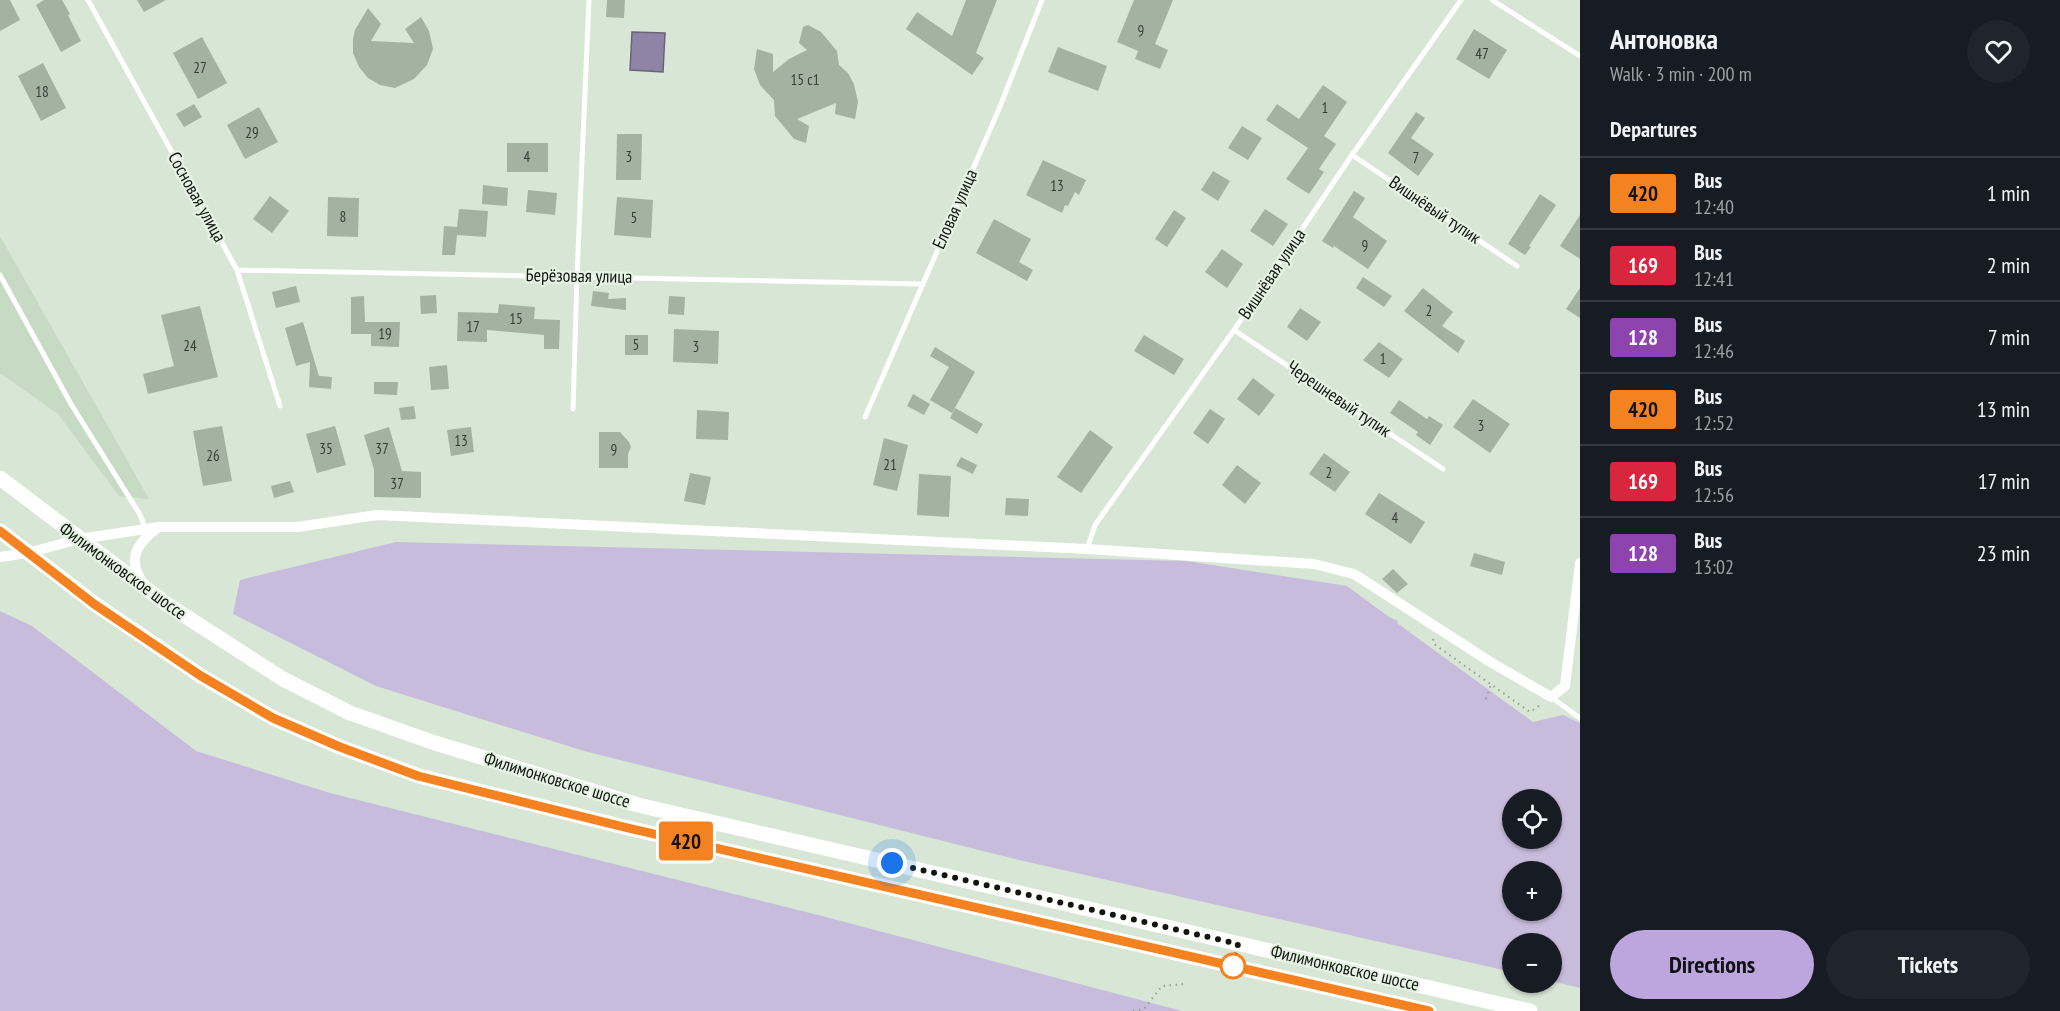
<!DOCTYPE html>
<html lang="en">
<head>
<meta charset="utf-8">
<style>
  body { margin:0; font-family:"PT Sans Narrow",sans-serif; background:#20242c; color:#f1f3f6; height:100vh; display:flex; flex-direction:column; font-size:22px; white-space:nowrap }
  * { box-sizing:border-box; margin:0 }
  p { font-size:20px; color:#9ea1a6 }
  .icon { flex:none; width:33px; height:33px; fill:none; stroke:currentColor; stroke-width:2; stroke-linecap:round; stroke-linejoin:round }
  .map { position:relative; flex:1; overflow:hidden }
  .details { display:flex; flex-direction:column; background:#171b24; width:480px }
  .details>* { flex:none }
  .badge { padding:0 12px; border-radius:4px; font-size:21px; line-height:39px }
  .controls { position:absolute; left:1502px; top:789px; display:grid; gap:12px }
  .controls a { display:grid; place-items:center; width:60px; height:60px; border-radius:50%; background:#171b24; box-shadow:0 2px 4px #0004; font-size:30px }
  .you { position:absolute; width:30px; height:30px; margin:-15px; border:4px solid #fff; border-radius:50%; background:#1a73e8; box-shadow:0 0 0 9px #1a73e833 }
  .map>.badge { position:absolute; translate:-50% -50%; box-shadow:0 0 0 3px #fff }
  h2 { padding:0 30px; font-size:22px; line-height:54px }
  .round { display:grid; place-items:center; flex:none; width:63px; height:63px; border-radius:32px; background:#20242c }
  .head { display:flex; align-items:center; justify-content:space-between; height:102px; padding:0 30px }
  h1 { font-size:28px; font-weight:800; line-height:45px }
  .primary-button { display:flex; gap:12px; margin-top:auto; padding:12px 30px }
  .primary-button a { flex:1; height:69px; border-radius:36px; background:#bda6dd; color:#111; font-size:24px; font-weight:800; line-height:69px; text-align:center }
  .primary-button a+a { background:#20242c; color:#f1f3f6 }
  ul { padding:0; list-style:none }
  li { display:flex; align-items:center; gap:18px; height:72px; padding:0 30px; border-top:2px solid #363941 }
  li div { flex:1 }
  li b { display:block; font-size:22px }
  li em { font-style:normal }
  li .badge { min-width:66px; font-weight:700; text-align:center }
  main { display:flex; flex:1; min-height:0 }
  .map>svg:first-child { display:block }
  .built { fill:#c6dac4 }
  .green { fill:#c7bcdb; fill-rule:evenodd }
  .water { fill:#9084a6; stroke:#6a6379; stroke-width:1.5 }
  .building { fill:#a4b2a2 }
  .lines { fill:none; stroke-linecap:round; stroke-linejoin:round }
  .path { stroke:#949f92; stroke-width:2; stroke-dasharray:1.5 4.5; stroke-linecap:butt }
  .service { stroke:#fff; stroke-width:5 }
  .minor { stroke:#fff; stroke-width:10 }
  .secondary { stroke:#fff; stroke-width:15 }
  .line-casing { stroke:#fff; stroke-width:14 }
  .line { stroke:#f58220; stroke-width:9 }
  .walk { stroke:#111611; stroke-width:6; stroke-dasharray:0 10.8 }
  .stop-dot { fill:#fff; stroke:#f58220; stroke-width:3 }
  .labels { text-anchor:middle; stroke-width:4.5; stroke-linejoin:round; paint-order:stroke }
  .number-label { font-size:15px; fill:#363d35 }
  .street-label { font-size:18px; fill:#111611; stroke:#e5f3e2 }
</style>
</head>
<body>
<main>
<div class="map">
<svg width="1580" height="1011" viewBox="0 0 1580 1011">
  <rect width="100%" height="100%" fill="#d8e6d5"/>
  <!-- built -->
  <path class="built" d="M 0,236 L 149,499 L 119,496 L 58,414 L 0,373 Z"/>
  <!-- green -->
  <path class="green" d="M 396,542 L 1186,561 L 1347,586 L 1389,617 L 1398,621 L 1397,623 L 1533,722 L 1563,715 L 1580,723 L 1580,988 L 1551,981 L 1551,944 L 1512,944 L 1512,972 L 1011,858 L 584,751 L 376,686 L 233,614 L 240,580 ZM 1512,800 L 1551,800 L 1551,838 L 1512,838 ZM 1512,872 L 1551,872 L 1551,910 L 1512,910 Z
    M 0,611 L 32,626 L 196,751 L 330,793 L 822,916 L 1182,1011 L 0,1011 Z"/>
  <!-- water -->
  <path class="water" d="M 632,32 L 665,33 L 663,72 L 630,70 Z"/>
  <!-- building -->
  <path class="building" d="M 0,0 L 10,0 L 20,20 L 0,31 Z
    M 44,0 L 62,0 L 70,14 L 68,15 L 81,41 L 61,52 L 36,5 Z
    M 137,0 L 166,0 L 144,12 Z
    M 607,0 L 625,0 L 624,18 L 606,17 Z
    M 966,0 L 997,0 L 976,53 L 984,58 L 972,75 L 906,29 L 917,12 L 952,36 Z
    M 1134,0 L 1173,0 L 1155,44 L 1168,50 L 1160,69 L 1135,59 L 1138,51 L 1117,42 Z
    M 368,8 L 381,24 L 371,41 L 414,43 L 405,29 L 421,17 L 429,31 L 433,49 L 427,65 L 414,79 L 395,88 L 380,85 L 368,78 L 359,67 L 353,53 L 353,39 L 355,30 Z
    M 808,25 L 821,32 L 837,51 L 839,65 L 848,73 L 854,84 L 858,102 L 855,119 L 835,114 L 836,103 L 797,119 L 809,126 L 806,143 L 794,139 L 775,116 L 774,100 L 760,85 L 754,69 L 757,49 L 773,54 L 773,72 L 789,59 L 807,50 L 799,43 L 803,27 Z
    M 1474,29 L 1507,50 L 1489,79 L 1456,59 Z
    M 202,37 L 227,83 L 198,99 L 173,53 Z
    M 1058,47 L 1107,66 L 1098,91 L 1048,72 Z
    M 43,63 L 66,108 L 41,121 L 18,76 Z
    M 1323,85 L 1347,102 L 1324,136 L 1336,144 L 1319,169 L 1324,172 L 1309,194 L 1286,179 L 1308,148 L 1266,120 L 1277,104 L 1299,119 Z
    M 194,104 L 202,117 L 184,127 L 176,114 Z
    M 259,107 L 278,142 L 245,159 L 227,125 Z
    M 1416,112 L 1425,118 L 1411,138 L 1434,154 L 1418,176 L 1388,153 Z
    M 1242,126 L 1262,138 L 1248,160 L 1228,148 Z
    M 617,134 L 642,134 L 641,180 L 616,180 Z
    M 507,143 L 548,143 L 548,172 L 507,172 Z
    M 1043,160 L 1086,180 L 1079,195 L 1075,192 L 1068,206 L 1065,205 L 1062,213 L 1026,195 Z
    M 1213,171 L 1230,181 L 1218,201 L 1201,190 Z
    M 483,185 L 508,188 L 507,206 L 482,204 Z
    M 528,190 L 557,193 L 555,215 L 526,212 Z
    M 1354,191 L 1365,198 L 1353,217 L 1387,241 L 1368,269 L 1334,246 L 1333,248 L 1322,241 Z
    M 1540,194 L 1556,205 L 1529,246 L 1531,247 L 1525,255 L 1508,244 Z
    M 270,196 L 289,211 L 272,233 L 253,219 Z
    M 328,197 L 359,198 L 358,237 L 327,236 Z
    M 617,197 L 653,200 L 651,238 L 614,235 Z
    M 459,209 L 488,211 L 486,237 L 457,235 L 455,255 L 442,255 L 444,226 L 457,227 Z
    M 1265,209 L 1288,224 L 1273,246 L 1250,231 Z
    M 1174,210 L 1186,218 L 1167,247 L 1155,239 Z
    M 1580,215 L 1580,259 L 1560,246 Z
    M 994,219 L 1031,239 L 1019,262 L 1033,270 L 1027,281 L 976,253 Z
    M 1222,249 L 1243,264 L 1227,288 L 1205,272 Z
    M 1363,277 L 1392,296 L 1384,307 L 1356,288 Z
    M 296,286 L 300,302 L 276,308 L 272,292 Z
    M 1423,288 L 1453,312 L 1442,326 L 1465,341 L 1458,353 L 1404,311 Z
    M 1580,288 L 1580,318 L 1566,309 Z
    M 593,291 L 609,293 L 608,299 L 626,298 L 626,310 L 591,306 Z
    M 436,295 L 437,313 L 421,314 L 420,296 Z
    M 364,296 L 365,322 L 400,322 L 399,347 L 371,346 L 371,334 L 351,334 L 351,297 Z
    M 669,296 L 685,297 L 684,315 L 668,314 Z
    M 499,304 L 535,307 L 534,319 L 560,320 L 559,349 L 544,349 L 544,335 L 487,330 L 487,342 L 457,341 L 458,312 L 498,313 Z
    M 200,306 L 218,377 L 148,394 L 143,374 L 174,366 L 161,315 Z
    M 1300,308 L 1321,322 L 1307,341 L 1287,327 Z
    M 303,322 L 319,376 L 332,377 L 331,389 L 309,387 L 310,362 L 296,366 L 285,328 Z
    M 674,329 L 719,331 L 718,364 L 673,362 Z
    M 625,335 L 648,335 L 648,355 L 625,355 Z
    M 1144,335 L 1184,359 L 1174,375 L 1134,351 Z
    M 1379,342 L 1403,359 L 1389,378 L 1363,360 Z
    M 935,347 L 975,372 L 952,413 L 930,400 L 953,360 L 949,367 L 930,356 Z
    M 447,365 L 449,389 L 431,390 L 429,367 Z
    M 1253,378 L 1275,395 L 1259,416 L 1237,399 Z
    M 374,382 L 398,382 L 397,395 L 374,394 Z
    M 913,394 L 930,404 L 924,415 L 907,406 Z
    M 1473,399 L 1510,424 L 1490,453 L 1453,427 Z
    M 1399,400 L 1427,419 L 1429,416 L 1443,425 L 1430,445 L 1416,435 L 1418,432 L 1390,413 Z
    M 414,406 L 416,419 L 401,420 L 399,408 Z
    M 955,408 L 983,424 L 977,434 L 950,418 Z
    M 1210,409 L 1225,419 L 1208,444 L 1193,433 Z
    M 697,410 L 729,412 L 728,440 L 696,439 Z
    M 222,426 L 232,481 L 203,486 L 193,431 Z
    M 335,426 L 346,465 L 317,473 L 306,434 Z
    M 389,427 L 402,471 L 421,472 L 421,498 L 374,497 L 374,470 L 364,435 Z
    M 471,427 L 474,452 L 451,456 L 447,430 Z
    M 1090,430 L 1113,447 L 1081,493 L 1057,477 Z
    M 599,432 L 620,432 L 629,442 L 631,447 L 628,454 L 628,468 L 599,468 Z
    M 884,438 L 908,445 L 897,491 L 873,485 Z
    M 1324,453 L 1350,472 L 1335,492 L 1309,474 Z
    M 961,457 L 977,465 L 973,474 L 956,466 Z
    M 1237,465 L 1261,483 L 1245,504 L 1222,485 Z
    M 690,473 L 711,477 L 705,505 L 684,501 Z
    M 919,474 L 951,476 L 949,517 L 917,515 Z
    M 290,481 L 294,492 L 274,498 L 271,486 Z
    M 1379,493 L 1425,522 L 1411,544 L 1365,514 Z
    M 1006,498 L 1029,499 L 1028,516 L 1005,515 Z
    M 1474,553 L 1505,562 L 1502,575 L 1470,566 Z
    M 1393,569 L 1408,584 L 1397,593 L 1382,579 Z"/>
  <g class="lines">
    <!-- path -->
    <path class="path" d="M 1433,639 L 1434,644 L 1530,712 L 1540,705
      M 1486,699 L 1491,684
      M 1133,1011 L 1144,1009 L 1162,986 L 1185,984"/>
    <!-- service -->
    <path class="service" d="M 88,0 L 237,270 L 280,406
      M 1492,0 L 1580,56
      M 1352,155 L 1517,266
      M 237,270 L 922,284
      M 0,275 L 71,404 L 139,513 L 146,529
      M 1234,330 L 1443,469
      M 573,409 L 577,276 L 589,0
      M 865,417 L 999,109 L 1042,0
      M 1087,549 L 1095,525 L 1234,330 L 1352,155 L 1461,0
      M 1551,697 L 1580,718"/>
    <!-- minor -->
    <path class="minor" d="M 0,557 L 28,553 L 79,539 L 159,527 L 297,527 L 377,515 L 1087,549 L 1314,564 L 1354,574 L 1492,663 L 1551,697 L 1565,686 L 1580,563
      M 143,583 C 127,560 136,544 156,529"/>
    <!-- secondary -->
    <path class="secondary" d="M 0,478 L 165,603 L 283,679 L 350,713 L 435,743 L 638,805 L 1530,1011
      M 0,531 L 95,604 L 201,676 L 273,718 L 340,747 L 419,776 L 628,828 L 1429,1011"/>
  </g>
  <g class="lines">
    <!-- line casing -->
    <g class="line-casing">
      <path id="line" d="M 0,531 L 94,604 L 201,676 L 273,718 L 340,747 L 418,776 L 628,828 L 1429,1011"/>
    </g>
    <!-- line -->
    <use href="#line" class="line"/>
    <!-- walk -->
    <path class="walk" d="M 892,863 L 1238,944 L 1233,966"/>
  </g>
  <!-- markers -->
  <circle class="stop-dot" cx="1233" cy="966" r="12"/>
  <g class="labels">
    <!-- number labels -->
    <g class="number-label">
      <text x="1141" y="36">9</text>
      <text x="1482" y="59">47</text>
      <text x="200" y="73">27</text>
      <text x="805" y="85">15 с1</text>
      <text x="42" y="97">18</text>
      <text x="1325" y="113">1</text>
      <text x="252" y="138">29</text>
      <text x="527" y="162">4</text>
      <text x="629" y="162">3</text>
      <text x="1416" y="163">7</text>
      <text x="1057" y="191">13</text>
      <text x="343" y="222">8</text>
      <text x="634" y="223">5</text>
      <text x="1365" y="251">9</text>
      <text x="1429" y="316">2</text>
      <text x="516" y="324">15</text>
      <text x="473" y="332">17</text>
      <text x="385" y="339">19</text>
      <text x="636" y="350">5</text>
      <text x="190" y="351">24</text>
      <text x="696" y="352">3</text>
      <text x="1383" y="364">1</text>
      <text x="1481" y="431">3</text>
      <text x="461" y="446">13</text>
      <text x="326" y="454">35</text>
      <text x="382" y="454">37</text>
      <text x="614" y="455">9</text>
      <text x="213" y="461">26</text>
      <text x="890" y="470">21</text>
      <text x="1329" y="478">2</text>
      <text x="397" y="489">37</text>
      <text x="1395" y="523">4</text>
    </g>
    <!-- street labels -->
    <g class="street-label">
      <text transform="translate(197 197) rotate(61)" y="6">Сосновая улица</text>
      <text transform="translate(955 209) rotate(-66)" y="6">Еловая улица</text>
      <text transform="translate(1435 210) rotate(34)" y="6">Вишнёвый тупик</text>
      <text transform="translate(1272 274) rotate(-56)" y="6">Вишнёвая улица</text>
      <text transform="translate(579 276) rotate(1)" y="6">Берёзовая улица</text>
      <text transform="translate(1339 399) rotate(34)" y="6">Черешневый тупик</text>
      <text transform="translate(123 571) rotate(36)" y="6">Филимонковское шоссе</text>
      <text transform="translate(557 780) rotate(17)" y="6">Филимонковское шоссе</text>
      <text transform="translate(1345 968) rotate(13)" y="6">Филимонковское шоссе</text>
    </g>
  </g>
</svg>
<div class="controls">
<a><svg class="icon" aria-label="locate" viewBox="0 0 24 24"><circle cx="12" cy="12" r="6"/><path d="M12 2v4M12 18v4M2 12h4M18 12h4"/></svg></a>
<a>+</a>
<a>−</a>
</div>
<div class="you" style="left:892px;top:863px"></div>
<b class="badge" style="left:686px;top:841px;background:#f58220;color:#111">420</b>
</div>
<section class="details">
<div class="head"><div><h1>Антоновка</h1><p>Walk · 3 min · 200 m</p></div><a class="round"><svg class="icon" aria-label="heart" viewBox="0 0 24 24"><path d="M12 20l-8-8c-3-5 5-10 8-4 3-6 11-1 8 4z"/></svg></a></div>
<h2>Departures</h2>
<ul>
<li><span class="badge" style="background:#f58220;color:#111">420</span><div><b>Bus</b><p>12:40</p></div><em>1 min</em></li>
<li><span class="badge" style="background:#d7263d;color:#fff">169</span><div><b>Bus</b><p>12:41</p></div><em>2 min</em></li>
<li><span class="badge" style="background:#8e44ad;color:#fff">128</span><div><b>Bus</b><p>12:46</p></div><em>7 min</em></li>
<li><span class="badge" style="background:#f58220;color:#111">420</span><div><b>Bus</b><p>12:52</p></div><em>13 min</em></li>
<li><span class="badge" style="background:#d7263d;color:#fff">169</span><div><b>Bus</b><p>12:56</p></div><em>17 min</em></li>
<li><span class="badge" style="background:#8e44ad;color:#fff">128</span><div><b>Bus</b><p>13:02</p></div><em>23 min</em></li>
</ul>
<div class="primary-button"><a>Directions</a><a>Tickets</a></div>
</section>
</main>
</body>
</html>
